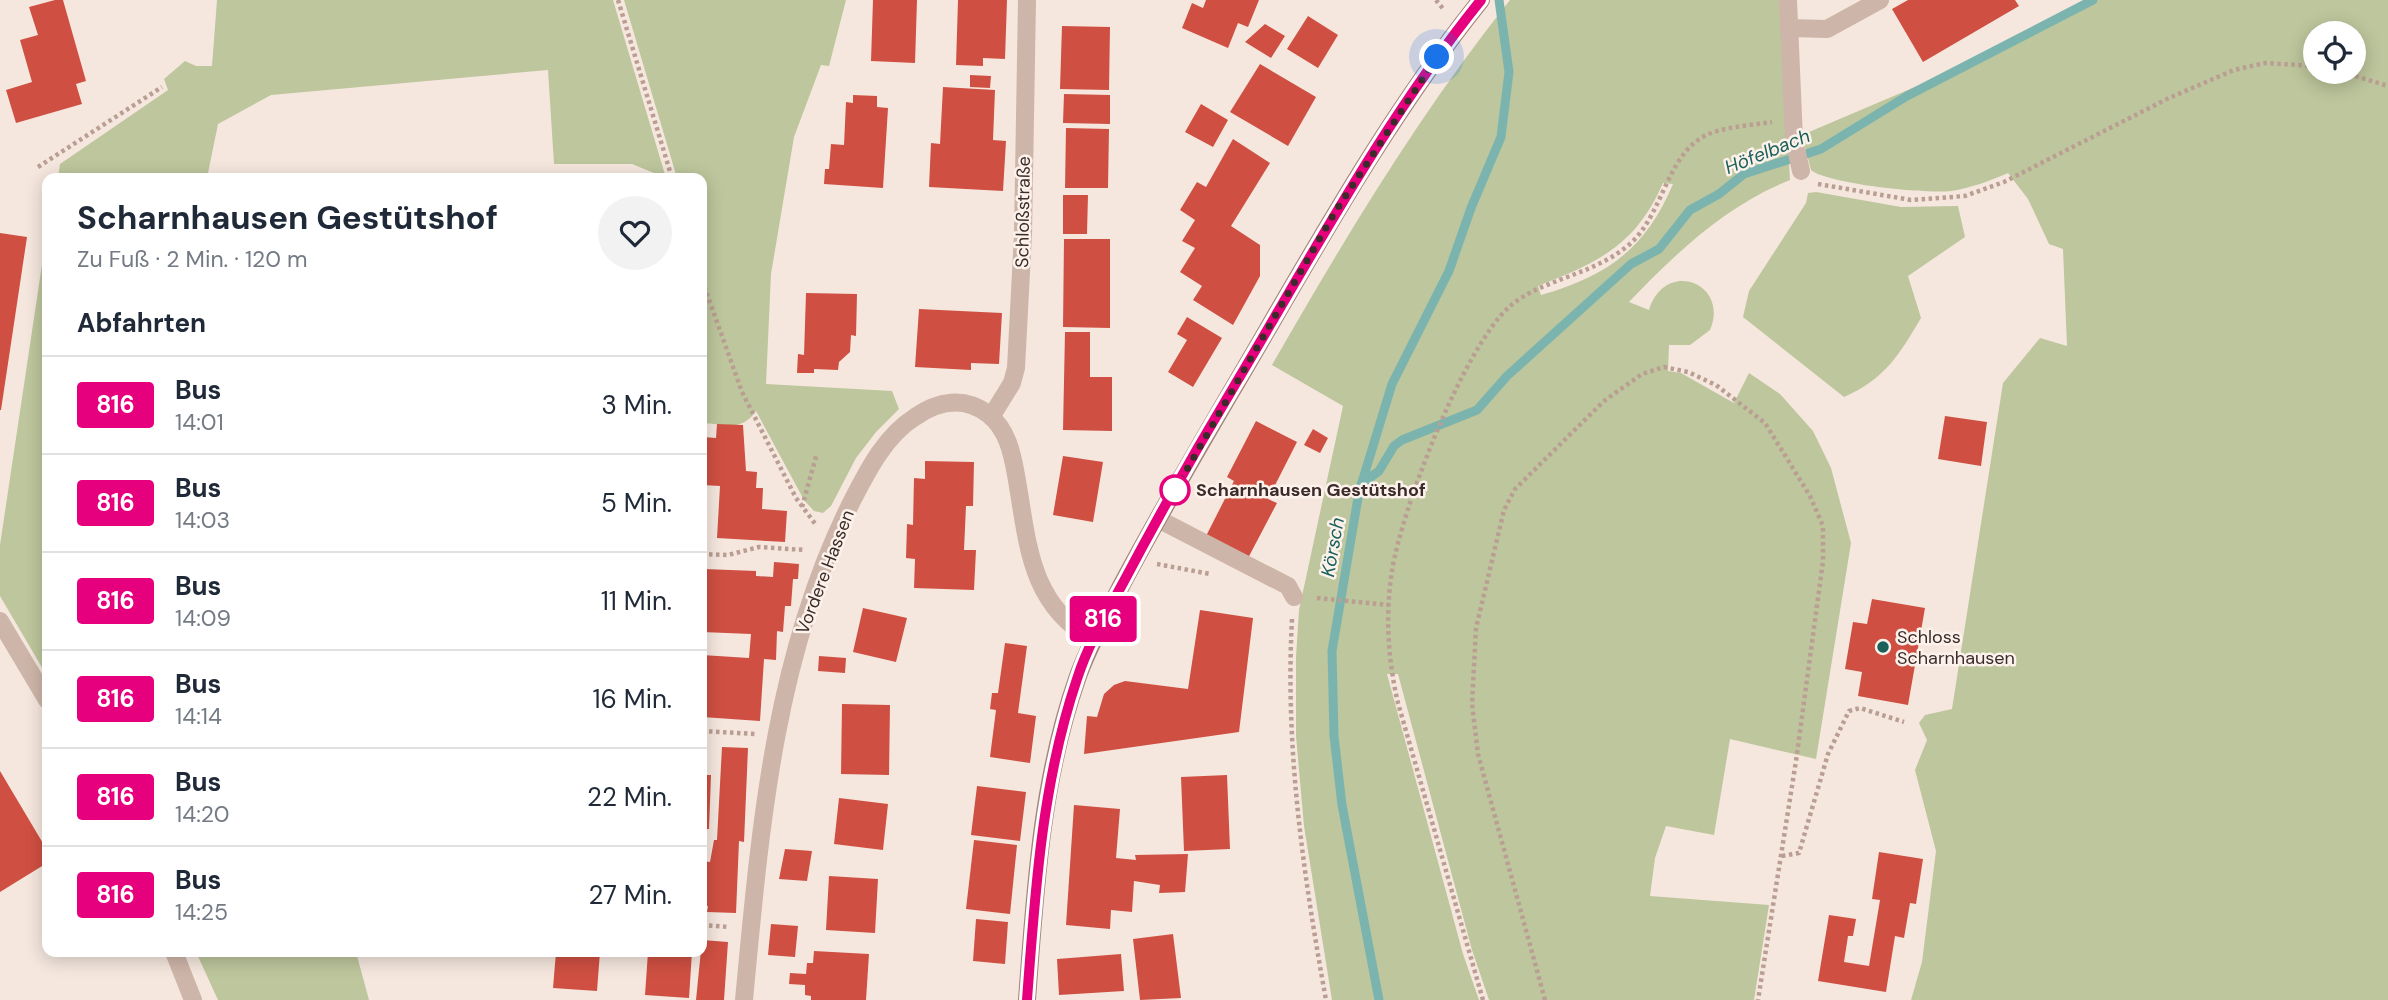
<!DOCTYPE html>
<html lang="de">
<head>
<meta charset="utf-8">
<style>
  body { margin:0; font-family:"DM Sans",sans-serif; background:#f2f2f3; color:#1f2937; height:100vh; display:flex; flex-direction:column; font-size:26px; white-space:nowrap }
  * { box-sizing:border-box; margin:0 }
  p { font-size:23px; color:#747a83 }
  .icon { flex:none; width:38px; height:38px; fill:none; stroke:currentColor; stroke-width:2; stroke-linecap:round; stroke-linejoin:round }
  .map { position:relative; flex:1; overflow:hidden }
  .sheet { position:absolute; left:42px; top:173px; width:665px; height:784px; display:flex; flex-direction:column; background:#fff; border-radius:14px; box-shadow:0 4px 18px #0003 }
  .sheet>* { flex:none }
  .badge { padding:0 14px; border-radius:5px; font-size:24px; line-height:46px }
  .fabs { position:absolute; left:2303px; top:21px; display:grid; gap:14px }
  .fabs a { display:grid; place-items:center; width:63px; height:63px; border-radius:50%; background:#fff; box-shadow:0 4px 18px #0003; font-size:35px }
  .you { position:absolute; width:35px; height:35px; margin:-18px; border:5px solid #fff; border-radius:50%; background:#1a73e8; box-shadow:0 0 0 10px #1a73e833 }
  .map>.badge { position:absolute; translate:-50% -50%; box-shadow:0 0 0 4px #fff }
  h2 { padding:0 35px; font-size:26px; line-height:63px }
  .round { display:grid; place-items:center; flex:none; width:74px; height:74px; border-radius:37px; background:#f2f2f3 }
  .head { display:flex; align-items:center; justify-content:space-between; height:119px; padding:0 35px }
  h1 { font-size:33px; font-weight:700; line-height:52px }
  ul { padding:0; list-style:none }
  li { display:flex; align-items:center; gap:21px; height:98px; padding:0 35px; border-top:2px solid #e0e1e3 }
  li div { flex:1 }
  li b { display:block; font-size:26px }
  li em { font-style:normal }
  li .badge { min-width:77px; font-weight:700; text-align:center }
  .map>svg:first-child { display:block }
  .green { fill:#bdc69c; fill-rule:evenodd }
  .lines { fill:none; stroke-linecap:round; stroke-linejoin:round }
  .stream { stroke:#7bb4af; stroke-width:9 }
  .building { fill:#cf5042 }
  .path { stroke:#ba9e93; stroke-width:4.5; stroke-dasharray:3.5 3.5; stroke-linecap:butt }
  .lane { stroke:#ceb5a9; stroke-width:18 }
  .street { stroke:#ceb5a9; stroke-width:18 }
  .secondary { stroke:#a2837a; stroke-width:18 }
  .line-casing { stroke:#fff; stroke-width:16 }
  .line { stroke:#e6007e; stroke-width:10 }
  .walk { stroke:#3b2c29; stroke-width:7; stroke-dasharray:0 12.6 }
  .stop-dot { fill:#fff; stroke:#e6007e; stroke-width:3.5 }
  .poi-dot { fill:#1b605b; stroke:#fcf2eb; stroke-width:2.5 }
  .labels { text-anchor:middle; stroke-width:5; stroke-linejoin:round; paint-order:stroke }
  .street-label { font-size:18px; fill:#3b2c29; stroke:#fcf2eb }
  .stop-label { font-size:18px; font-weight:bold; fill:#3b2c29; stroke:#fcf2eb; text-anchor:start }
  .poi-label { font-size:18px; fill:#3b2c29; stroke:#fcf2eb; text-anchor:start }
  .water-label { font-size:19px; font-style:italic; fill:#1b605b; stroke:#fcf2eb }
</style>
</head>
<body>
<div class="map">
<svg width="2388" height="1000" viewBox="0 0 2388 1000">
  <rect width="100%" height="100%" fill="#f5e7de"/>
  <!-- green -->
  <path class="green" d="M 217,0 L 613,0 L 666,178 L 632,164 L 554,164 L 548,70 L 271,95 L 218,124 L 207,178 L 58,178 L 60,164 L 168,90 L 164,79 L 185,61 L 196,66 L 212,66 Z
    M 624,0 L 846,0 L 829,66 L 821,65 L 794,137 L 771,274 L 766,384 L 892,391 L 899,409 L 876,432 L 856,458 L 831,506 L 823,513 L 814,511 L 804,500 L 756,411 C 742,432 725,424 702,423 L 702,178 L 677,178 Z
    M 1510,0 L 1780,0 L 1790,180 C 1726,205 1676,253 1629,302 L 1649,310 C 1665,258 1730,283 1710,330 L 1690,345 L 1669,345 L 1668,371 L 1681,373 L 1734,403 L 1749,373 L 1780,394 L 1813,431 L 1831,468 L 1851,543 L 1816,759 L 1730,739 L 1714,835 L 1666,826 L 1655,858 L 1650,896 L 1769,905 L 1754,1000 L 1489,1000 L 1472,950 L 1398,674 L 1387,674 L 1463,954 L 1479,1000 L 1332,1000 L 1304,826 L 1296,736 L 1296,657 L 1299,610 L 1343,406 L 1272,365 C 1345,238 1419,114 1510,0 ZM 1663,183 L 1673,184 C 1646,248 1608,276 1541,295 L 1538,286 C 1599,262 1636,245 1663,183 Z
    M 2084,0 L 2388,0 L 2388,1000 L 1911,1000 L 1922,962 L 1936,851 L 1915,770 L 1927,740 L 1919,723 L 1925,715 L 1952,709 L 2003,383 L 2040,338 L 2067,346 L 2063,249 L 2049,244 L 2028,199 L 2008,173 C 1989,181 1971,188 1951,191 C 1926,194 1828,184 1811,170 L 1802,135 L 1936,78 ZM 2315,33 L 2354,33 L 2354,72 L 2315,72 Z
    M 1816,192 L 1901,207 L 1958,206 L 1965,237 L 1908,276 L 1921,318 C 1899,355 1885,379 1844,397 L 1743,317 L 1749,291 L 1806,203 L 1808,193 Z
    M 47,231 L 47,676 L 0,596 L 0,545 Z
    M 196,952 L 356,952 L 369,1000 L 218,1000 Z"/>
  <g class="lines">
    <!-- stream -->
    <path class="stream" d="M 1361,484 L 1379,471 L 1394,446 L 1402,440 L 1477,410 L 1507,376 L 1631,264 L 1659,249 L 1690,210 L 1719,194 L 1744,174 L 1821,149 L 1907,96 L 2093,0
      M 1379,1000 L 1342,805 L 1334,736 L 1332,651 L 1359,492 L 1392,384 L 1449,271 L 1471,208 L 1501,137 L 1509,72 L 1499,0"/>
  </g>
  <!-- building -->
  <path class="building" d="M 55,0 L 63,0 L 86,81 L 76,84 L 82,104 L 16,123 L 6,90 L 32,82 L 20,40 L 38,35 L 29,7 Z
    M 873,0 L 917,0 L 915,63 L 871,61 Z
    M 958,0 L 1007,0 L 1005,59 L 983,58 L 983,66 L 956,65 Z
    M 1206,0 L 1259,0 L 1248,27 L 1238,23 L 1228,48 L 1182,28 L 1192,3 L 1203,8 Z
    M 1908,0 L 2015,0 L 2019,6 L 1923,62 L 1892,9 Z
    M 1308,16 L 1338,35 L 1318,68 L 1287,49 Z
    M 1265,24 L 1285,36 L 1271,58 L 1245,42 Z
    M 1062,26 L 1110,27 L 1109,90 L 1060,89 Z
    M 1260,64 L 1316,97 L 1288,146 L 1230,112 Z
    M 970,75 L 991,76 L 990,88 L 970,87 Z
    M 943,87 L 995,90 L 993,140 L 1006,141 L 1003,191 L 929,187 L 931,143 L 940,144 Z
    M 1064,94 L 1110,95 L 1110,124 L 1063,123 Z
    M 853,95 L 877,96 L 877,107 L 888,108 L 883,188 L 824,184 L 825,169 L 829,169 L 831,144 L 844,145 L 846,102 L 853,103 Z
    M 1201,104 L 1228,120 L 1213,147 L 1185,132 Z
    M 1066,128 L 1109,129 L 1108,188 L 1065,188 Z
    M 1233,139 L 1270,163 L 1231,226 L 1260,245 L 1260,276 L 1233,325 L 1193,300 L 1202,286 L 1180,272 L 1195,248 L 1182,241 L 1195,220 L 1180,210 L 1197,182 L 1206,187 Z
    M 1063,195 L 1088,195 L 1087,234 L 1063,234 Z
    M 0,233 L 27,237 L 1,410 L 0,410 Z
    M 1064,239 L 1110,239 L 1110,328 L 1063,327 Z
    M 806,293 L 857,294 L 856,336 L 851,335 L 850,352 L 839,362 L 838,370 L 814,369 L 814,373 L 797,373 L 798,354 L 804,355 Z
    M 919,309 L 1002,313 L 999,364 L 971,363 L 971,370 L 915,367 Z
    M 1187,317 L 1222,338 L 1193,387 L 1168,372 L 1187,340 L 1177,334 Z
    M 1065,332 L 1090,332 L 1090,377 L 1112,377 L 1112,431 L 1063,430 Z
    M 1945,416 L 1987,422 L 1981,466 L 1938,459 Z
    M 1256,421 L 1297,442 L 1268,499 L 1277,503 L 1247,560 L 1205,538 L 1234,481 L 1227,477 Z
    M 717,424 L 743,425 L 746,471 L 757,472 L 756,488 L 763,488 L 762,509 L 787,511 L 785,542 L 717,538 L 720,486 L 702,485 L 703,437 L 716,438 Z
    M 1313,429 L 1328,438 L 1320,453 L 1304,445 Z
    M 1063,456 L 1103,462 L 1093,522 L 1053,515 Z
    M 925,461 L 974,462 L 973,506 L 966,506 L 964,550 L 976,550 L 974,590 L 914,588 L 915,559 L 906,558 L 907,524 L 913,525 L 914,478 L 925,479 Z
    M 774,562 L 799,564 L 798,579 L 793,579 L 791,606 L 785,606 L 783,632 L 777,631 L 776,660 L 764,659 L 760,721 L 702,717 L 702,655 L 749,658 L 751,634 L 702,632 L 704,569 L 756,571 L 756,576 L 773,577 Z
    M 1872,599 L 1925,608 L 1908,705 L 1858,696 L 1862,672 L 1845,669 L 1853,622 L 1867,624 Z
    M 863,608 L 907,618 L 896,662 L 853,652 Z
    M 1200,610 L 1253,618 L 1239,732 L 1084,754 L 1087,716 L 1097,717 L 1104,694 L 1114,685 L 1125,681 L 1188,689 Z
    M 1005,643 L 1027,646 L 1018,713 L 1036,716 L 1030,763 L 990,757 L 996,710 L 990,709 L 992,693 L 998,693 Z
    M 819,656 L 846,658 L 845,673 L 818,671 Z
    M 842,704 L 890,705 L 889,775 L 841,774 Z
    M 722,747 L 748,748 L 744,842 L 739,841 L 736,913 L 707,912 L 708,906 L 702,906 L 702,861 L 710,862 L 714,840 L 717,840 Z
    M 0,771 L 47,850 L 47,863 L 0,892 Z
    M 702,775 L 711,775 L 709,829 L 702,829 Z
    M 1227,775 L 1230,849 L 1184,851 L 1181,777 Z
    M 977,786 L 1026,792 L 1020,841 L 971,835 Z
    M 839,798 L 888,804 L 883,850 L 834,844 Z
    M 1074,805 L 1120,809 L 1116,858 L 1136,860 L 1135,855 L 1188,854 L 1185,892 L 1159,893 L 1160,885 L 1134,881 L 1132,912 L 1111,910 L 1110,929 L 1066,925 Z
    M 974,840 L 1017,845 L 1010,914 L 966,909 Z
    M 785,849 L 812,851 L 807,881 L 779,879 Z
    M 1879,852 L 1923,859 L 1916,904 L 1910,903 L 1904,938 L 1895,936 L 1886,992 L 1818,981 L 1829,915 L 1856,919 L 1853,936 L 1848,936 L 1844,962 L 1869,966 L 1880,900 L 1872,899 Z
    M 829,876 L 878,879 L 875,933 L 826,930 Z
    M 976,919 L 1008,922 L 1005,964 L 973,961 Z
    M 771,924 L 798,926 L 795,957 L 768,955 Z
    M 1173,934 L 1181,998 L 1140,1000 L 1133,939 Z
    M 702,940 L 728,942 L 724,1000 L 696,1000 Z
    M 814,951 L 869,954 L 866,1000 L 811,1000 L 811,996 L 805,995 L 805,985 L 789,984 L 790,973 L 806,974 L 807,963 L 813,963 Z
    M 556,952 L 600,952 L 597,991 L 553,988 Z
    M 648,952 L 692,952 L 689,998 L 645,995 Z
    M 1121,954 L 1124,991 L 1059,995 L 1057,959 Z"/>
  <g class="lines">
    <!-- path -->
    <path class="path" d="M 618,0 L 672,178
      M 1436,0 L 1444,10
      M 2342,72 L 2388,86
      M 38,167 L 162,87
      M 1818,184 L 1911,200 L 1965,196 L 2004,182 L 2169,98 L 2234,70 L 2265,63 L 2315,66
      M 702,280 L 742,392 L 796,498 L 816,525
      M 802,507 L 817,453
      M 702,554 L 728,555 L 759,547 L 805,550
      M 1157,564 L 1210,574
      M 1317,598 L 1389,605
      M 1292,619 C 1285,748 1303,873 1326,1000
      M 702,731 L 756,734
      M 1782,856 L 1799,853 L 1828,754 L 1849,711 L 1860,708 L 1904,722
      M 702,925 L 728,927
      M 1483,1000 L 1398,703 C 1388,661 1385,614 1392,571 C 1402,508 1463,349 1509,307 C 1540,279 1594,276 1631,243 C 1666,210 1667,147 1714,132 C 1733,126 1753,125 1772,122
      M 1545,1000 L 1478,754 L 1472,704 L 1476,628 L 1504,510 L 1515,489 L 1604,401 L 1642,374 L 1664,367 L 1688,372 L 1716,385 L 1765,423 L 1810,496 L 1823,526 L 1823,561 L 1796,761 L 1758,1000"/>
    <!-- lane -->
    <path class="lane" d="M 1788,0 L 1794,139 L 1801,171
      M 1790,28 L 1827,29 L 1880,0
      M 1158,519 L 1288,586 L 1294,597"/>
    <!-- street -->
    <path class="street" d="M 991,417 L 1012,383 L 1016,368 L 1023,234 L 1027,0
      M 0,621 L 47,700
      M 174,952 L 193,1000
      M 744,1000 C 760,830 774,656 852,501 C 868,470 885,436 915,417 C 938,401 964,396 988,414 C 1007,429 1012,452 1016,475 C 1028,541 1028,603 1093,640"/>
    <!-- secondary -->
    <path class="secondary" d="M 1027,1000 C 1035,892 1041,782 1077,679 C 1088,647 1105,618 1120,588 C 1155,522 1193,457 1231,392 C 1310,258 1383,122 1481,0"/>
  </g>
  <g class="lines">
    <!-- line casing -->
    <g class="line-casing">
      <path id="line" d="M 1027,1000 C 1035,892 1042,782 1077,679 C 1088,645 1106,614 1123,583 C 1159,515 1197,448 1236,383 C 1314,252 1385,119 1481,0"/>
    </g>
    <!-- line -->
    <use href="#line" class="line"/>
    <!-- walk -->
    <path class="walk" d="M 1175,490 L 1335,212 L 1437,57"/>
  </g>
  <!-- markers -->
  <circle class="stop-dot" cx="1175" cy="490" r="14"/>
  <circle class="poi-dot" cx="1883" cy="647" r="7"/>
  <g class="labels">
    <!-- street labels -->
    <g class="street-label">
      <text transform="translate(1023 212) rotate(-89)" y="6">Schloßstraße</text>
      <text transform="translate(825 572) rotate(-69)" y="6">Vordere Hassen</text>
    </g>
    <!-- stop labels -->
    <g class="stop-label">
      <text x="1196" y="496">Scharnhausen Gestütshof</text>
    </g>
    <!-- poi labels -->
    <g class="poi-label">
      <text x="1897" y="643">Schloss<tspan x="1897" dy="21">Scharnhausen</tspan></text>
    </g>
    <!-- water labels -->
    <g class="water-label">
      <text transform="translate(1767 151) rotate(-22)" y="7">Höfelbach</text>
      <text transform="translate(1332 547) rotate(-80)" y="7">Körsch</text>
    </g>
  </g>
</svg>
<div class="fabs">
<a><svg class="icon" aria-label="locate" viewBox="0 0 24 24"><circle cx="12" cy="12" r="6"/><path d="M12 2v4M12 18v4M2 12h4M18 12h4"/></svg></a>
</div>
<div class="you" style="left:1437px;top:57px"></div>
<b class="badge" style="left:1103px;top:619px;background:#e6007e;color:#fff">816</b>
<section class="sheet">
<div class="head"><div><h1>Scharnhausen Gestütshof</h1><p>Zu Fuß · 2 Min. · 120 m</p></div><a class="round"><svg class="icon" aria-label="heart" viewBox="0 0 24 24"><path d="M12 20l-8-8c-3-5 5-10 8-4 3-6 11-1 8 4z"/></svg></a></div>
<h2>Abfahrten</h2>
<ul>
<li><span class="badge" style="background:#e6007e;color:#fff">816</span><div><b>Bus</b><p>14:01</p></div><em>3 Min.</em></li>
<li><span class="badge" style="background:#e6007e;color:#fff">816</span><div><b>Bus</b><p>14:03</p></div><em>5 Min.</em></li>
<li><span class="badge" style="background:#e6007e;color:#fff">816</span><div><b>Bus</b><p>14:09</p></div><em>11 Min.</em></li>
<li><span class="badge" style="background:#e6007e;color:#fff">816</span><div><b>Bus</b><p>14:14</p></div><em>16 Min.</em></li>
<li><span class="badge" style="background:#e6007e;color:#fff">816</span><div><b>Bus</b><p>14:20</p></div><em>22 Min.</em></li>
<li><span class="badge" style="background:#e6007e;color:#fff">816</span><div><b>Bus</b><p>14:25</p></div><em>27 Min.</em></li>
</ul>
</section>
</div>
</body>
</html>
